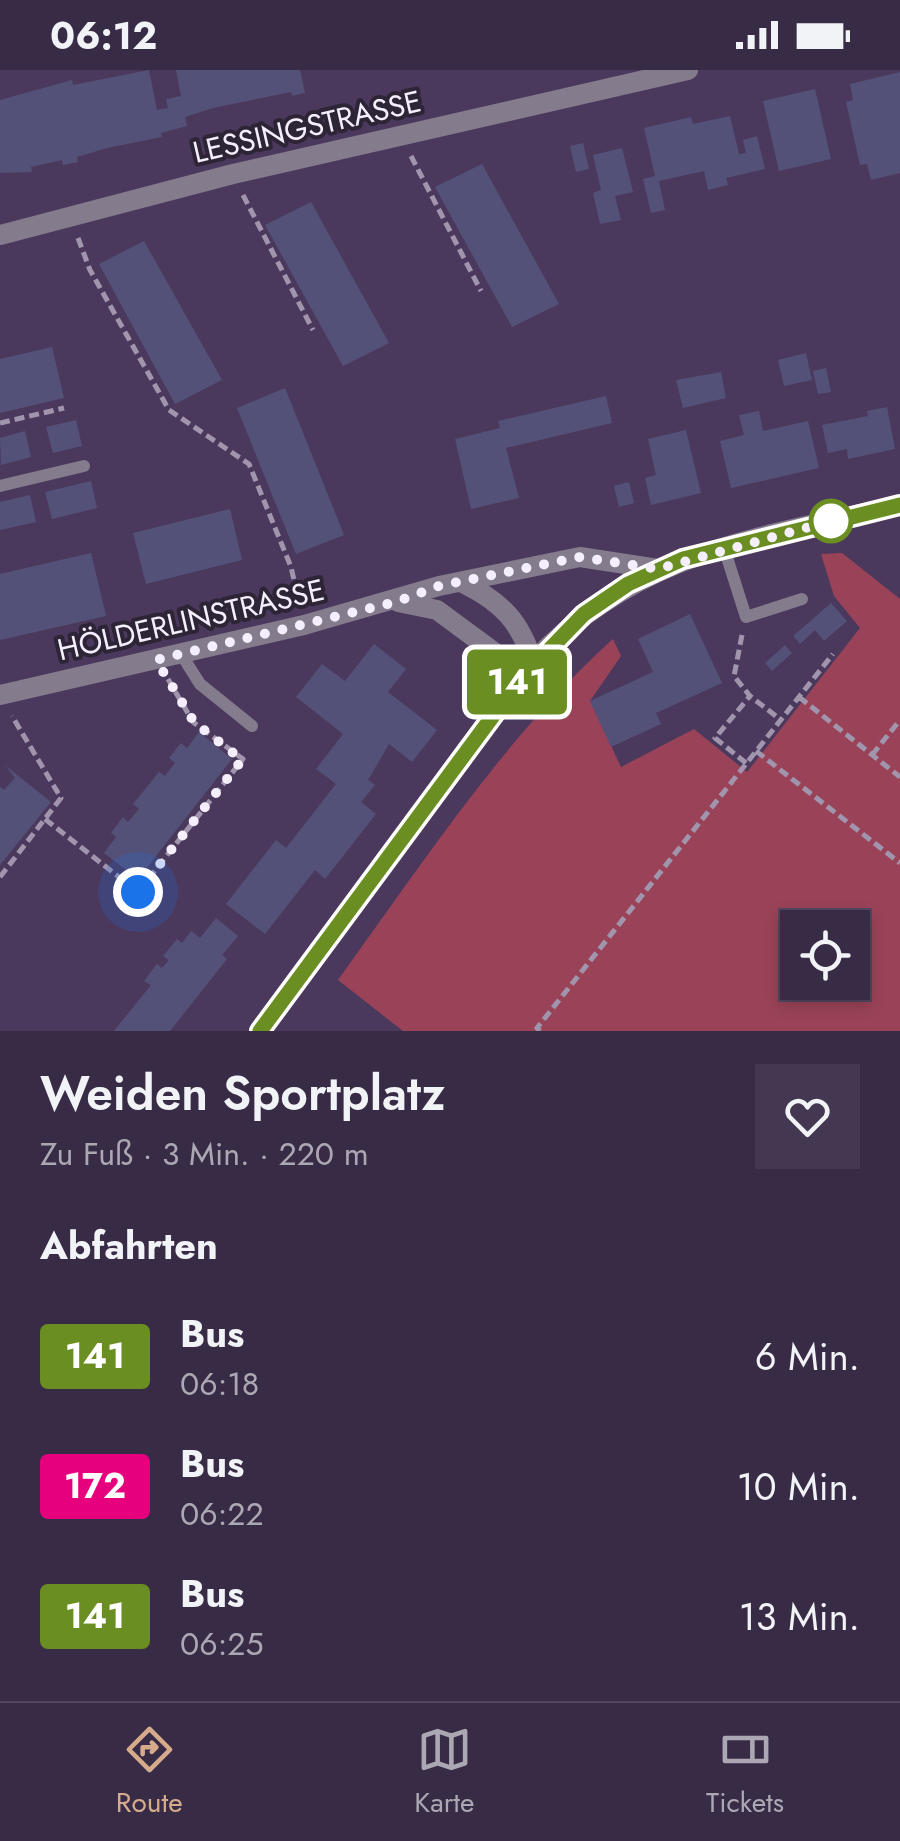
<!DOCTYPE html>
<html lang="de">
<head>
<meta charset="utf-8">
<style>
  body { margin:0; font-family:Jost,sans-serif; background:#433751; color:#f1f3f6; height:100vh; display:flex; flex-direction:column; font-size:38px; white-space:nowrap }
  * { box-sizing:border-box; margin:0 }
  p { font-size:32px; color:#aba7b3 }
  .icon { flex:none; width:55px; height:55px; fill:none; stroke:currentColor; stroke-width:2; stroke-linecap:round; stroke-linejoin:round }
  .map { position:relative; height:961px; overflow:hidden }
  .sheet { display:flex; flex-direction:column; background:#382b46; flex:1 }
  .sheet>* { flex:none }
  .badge { padding:0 20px; border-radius:8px; font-size:35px; line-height:65px }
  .tools { position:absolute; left:780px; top:840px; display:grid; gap:20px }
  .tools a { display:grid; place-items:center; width:90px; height:90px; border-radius:0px; background:#382b46; box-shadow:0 5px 15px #0003,0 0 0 2px #52475f; font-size:50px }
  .you { position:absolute; width:50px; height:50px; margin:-25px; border:8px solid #fff; border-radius:50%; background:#1a73e8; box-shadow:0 0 0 15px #1a73e833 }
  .map>.badge { position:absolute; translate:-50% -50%; box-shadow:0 0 0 5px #fff }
  h2 { padding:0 40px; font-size:38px; line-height:90px }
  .round { display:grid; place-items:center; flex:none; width:105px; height:105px; border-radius:0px; background:#433751 }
  .summary { display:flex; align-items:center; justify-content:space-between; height:170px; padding:0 40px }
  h1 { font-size:48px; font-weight:600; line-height:75px }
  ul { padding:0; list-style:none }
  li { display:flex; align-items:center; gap:30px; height:130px; padding:0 40px }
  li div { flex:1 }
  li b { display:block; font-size:38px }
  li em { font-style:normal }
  li .badge { min-width:110px; font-weight:700; text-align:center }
  .status { display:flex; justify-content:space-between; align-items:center; height:70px; padding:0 50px; background:#382b46; direction:ltr }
  .status svg { height:28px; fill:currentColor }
  .menu { display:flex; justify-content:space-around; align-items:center; height:140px; border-top:2px solid #52475f; background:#382b46; font-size:28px; color:#aba7b3 }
  .menu a { display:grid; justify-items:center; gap:5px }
  .menu .active { color:#d6ab8b }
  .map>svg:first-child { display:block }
  .green { fill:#9a4358; fill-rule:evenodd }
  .building { fill:#545179 }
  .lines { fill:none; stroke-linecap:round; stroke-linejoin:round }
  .path { stroke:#a195ae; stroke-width:5; stroke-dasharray:10 5; stroke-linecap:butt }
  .service { stroke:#847b8d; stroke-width:12 }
  .minor { stroke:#847b8d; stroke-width:20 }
  .tertiary { stroke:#847b8d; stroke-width:20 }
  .line-casing { stroke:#fff; stroke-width:22 }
  .line { stroke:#6b8e23; stroke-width:15 }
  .walk { stroke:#f5effd; stroke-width:10; stroke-dasharray:0 18 }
  .stop-dot { fill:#fff; stroke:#6b8e23; stroke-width:5 }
  .labels { text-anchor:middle; stroke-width:8; stroke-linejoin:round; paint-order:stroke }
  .street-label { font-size:30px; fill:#f5effd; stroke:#2d2536 }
</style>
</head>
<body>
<div class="status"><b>06:12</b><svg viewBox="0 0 49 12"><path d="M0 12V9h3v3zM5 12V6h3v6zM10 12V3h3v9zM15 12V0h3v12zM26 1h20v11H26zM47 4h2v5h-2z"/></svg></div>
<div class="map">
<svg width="900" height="961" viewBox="0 0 900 961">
  <rect width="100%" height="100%" fill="#4b395d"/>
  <!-- green -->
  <path class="green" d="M 842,483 L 900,529 L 900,961 L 403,961 L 338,910 C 422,794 506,665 613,569 L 621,586 L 590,631 L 621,697 L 694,659 L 747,702 L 860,558 L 834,526 L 821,484 ZM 798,858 L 852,858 L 852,912 L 798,912 Z"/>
  <!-- building -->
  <path class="building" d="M 149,0 L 157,40 L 168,38 L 166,29 L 181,26 L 176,0 L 300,0 L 305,23 L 292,26 L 291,22 L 213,38 L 185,47 L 187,56 L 161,63 L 162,67 L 107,78 L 77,87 L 78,92 L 63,95 L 62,90 L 31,97 L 32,102 L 0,103 L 0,30 L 72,10 L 73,15 Z
    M 900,2 L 900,103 L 871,110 L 867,94 L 860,95 L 846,32 L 853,30 L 850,14 Z
    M 815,19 L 831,89 L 779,101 L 763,31 Z
    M 730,46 L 739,84 L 746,83 L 743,70 L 757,66 L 765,99 L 726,108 L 728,115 L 708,120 L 704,101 L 659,111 L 665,140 L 651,143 L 643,109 L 655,106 L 644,58 L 691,47 L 693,54 Z
    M 583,73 L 589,99 L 576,102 L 570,76 Z
    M 622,78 L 633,122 L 615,126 L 621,150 L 600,154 L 593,123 L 601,120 L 593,85 Z
    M 482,94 L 559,234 L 512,257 L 435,117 Z
    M 311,132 L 389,273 L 343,296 L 265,155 Z
    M 144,171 L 222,310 L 175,334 L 99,194 Z
    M 52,277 L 64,328 L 0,343 L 0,289 Z
    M 806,283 L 812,310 L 784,316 L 778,290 Z
    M 826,298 L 831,322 L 818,324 L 813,301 Z
    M 721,302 L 726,328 L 683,338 L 676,310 Z
    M 285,318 L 344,465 L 296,484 L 237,338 Z
    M 606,326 L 612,353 L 506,378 L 519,428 L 471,439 L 455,369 L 500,358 L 498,351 Z
    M 887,337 L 895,379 L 848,389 L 847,379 L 828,383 L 822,355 L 868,346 L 867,341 Z
    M 759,341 L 763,361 L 808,351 L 819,398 L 731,418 L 720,371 L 744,365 L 739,345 Z
    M 76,350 L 82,376 L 53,383 L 46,357 Z
    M 686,360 L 701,423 L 651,435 L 645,408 L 656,405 L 648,369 Z
    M 25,361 L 31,387 L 1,395 L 0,368 Z
    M 91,411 L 97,438 L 52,449 L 45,422 Z
    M 629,412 L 634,433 L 619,437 L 614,416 Z
    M 30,425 L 36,452 L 0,460 L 0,432 Z
    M 230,439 L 242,490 L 146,514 L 133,463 Z
    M 91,483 L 106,546 L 0,570 L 0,504 Z
    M 831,533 L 847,551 L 824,571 L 815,560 L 800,574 L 793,566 Z
    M 690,544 L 722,613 L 656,643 L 661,654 L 611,677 L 590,631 L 653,602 L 638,569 Z
    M 374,574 L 406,599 L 388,622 L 437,660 L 412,692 L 389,674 L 368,710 L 375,715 L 361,732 L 376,744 L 325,809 L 315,800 L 265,864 L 226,834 L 276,770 L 286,778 L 336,714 L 316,699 L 343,664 L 296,627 L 322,594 L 345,611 Z
    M 785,575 L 792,583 L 772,601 L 765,593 Z
    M 199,662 L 232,689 L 138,809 L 104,783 L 116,767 L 111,763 L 123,747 L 128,752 L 139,739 L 133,734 L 159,702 L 165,706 L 175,693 L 169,688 L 181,673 L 187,678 Z
    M 6,696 L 51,732 L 0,795 L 0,717 L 4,720 L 15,708 Z
    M 216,848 L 238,866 L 222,885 L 227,889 L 170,961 L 114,961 L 151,915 L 144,911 L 157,894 L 162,898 L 169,890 L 163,886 L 177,869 L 182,873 L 191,861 L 200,868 Z"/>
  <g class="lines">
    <!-- path -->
    <path class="path" d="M 411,86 L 481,221
      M 243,125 L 313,260
      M 78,168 L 90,200 L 169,340 L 249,394 L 291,497 L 299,532
      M 0,353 L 64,338
      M 742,565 L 734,606 L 750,626 L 781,650
      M 799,627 L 900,707
      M 756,681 L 900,793
      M 872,685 L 900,650
      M 746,693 L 715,668 L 750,626
      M 45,749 L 138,822 L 243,689 L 193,652 L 168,609
      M 0,807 L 61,728 L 12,646
      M 540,961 L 537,958 L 833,584"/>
    <!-- service -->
    <path class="service" d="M 0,416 L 84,396
      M 724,478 L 746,547 L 802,529
      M 181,584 L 200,614 L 252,656"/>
    <!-- minor -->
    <path class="minor" d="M 0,165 L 233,104 L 688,0
      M 398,532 L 437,540 L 498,585 L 533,592 C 520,552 503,533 465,514
      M 0,625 L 304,555 L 439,516 L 580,487 L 658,499"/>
    <!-- tertiary -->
    <path class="tertiary" d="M 260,961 L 533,592 C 638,481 758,468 900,435"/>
  </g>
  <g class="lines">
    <!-- line casing -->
    <g class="line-casing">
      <path id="line" d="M 260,961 L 518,612 L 584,544 L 628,514 L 683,489 L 900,435"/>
    </g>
    <!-- line -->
    <use href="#line" class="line"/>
    <!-- walk -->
    <path class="walk" d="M 138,822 L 242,690 L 194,652 L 156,590 L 396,532 L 439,516 L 580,487 L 658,499 L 831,451"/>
  </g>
  <!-- markers -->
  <circle class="stop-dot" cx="831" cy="451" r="20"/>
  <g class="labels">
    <!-- street labels -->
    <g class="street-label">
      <text transform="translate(307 57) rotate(-13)" y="10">LESSINGSTRASSE</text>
      <text transform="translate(191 550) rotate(-13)" y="10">HÖLDERLINSTRASSE</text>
    </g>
  </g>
</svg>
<div class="tools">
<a><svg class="icon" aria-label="locate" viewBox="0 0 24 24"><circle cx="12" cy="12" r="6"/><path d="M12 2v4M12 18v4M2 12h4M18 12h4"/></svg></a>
</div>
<div class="you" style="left:138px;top:822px"></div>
<b class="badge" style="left:517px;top:612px;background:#6b8e23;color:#fff">141</b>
</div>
<section class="sheet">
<div class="summary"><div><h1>Weiden Sportplatz</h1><p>Zu Fuß · 3 Min. · 220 m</p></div><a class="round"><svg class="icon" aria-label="heart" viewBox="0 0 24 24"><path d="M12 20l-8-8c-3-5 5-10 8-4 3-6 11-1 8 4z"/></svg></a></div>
<h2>Abfahrten</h2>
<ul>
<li><span class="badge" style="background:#6b8e23;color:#fff">141</span><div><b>Bus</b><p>06:18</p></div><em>6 Min.</em></li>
<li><span class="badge" style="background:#e6007e;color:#fff">172</span><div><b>Bus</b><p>06:22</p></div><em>10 Min.</em></li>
<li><span class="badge" style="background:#6b8e23;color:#fff">141</span><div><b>Bus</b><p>06:25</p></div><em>13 Min.</em></li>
</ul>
</section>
<nav class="menu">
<a class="active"><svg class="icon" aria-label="directions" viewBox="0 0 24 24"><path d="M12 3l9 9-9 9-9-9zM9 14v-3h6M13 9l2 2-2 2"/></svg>Route</a>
<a><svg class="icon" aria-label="map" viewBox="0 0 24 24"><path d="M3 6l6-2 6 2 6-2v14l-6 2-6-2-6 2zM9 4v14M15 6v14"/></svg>Karte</a>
<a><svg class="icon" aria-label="tickets" viewBox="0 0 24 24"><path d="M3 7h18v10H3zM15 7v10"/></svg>Tickets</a>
</nav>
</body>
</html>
